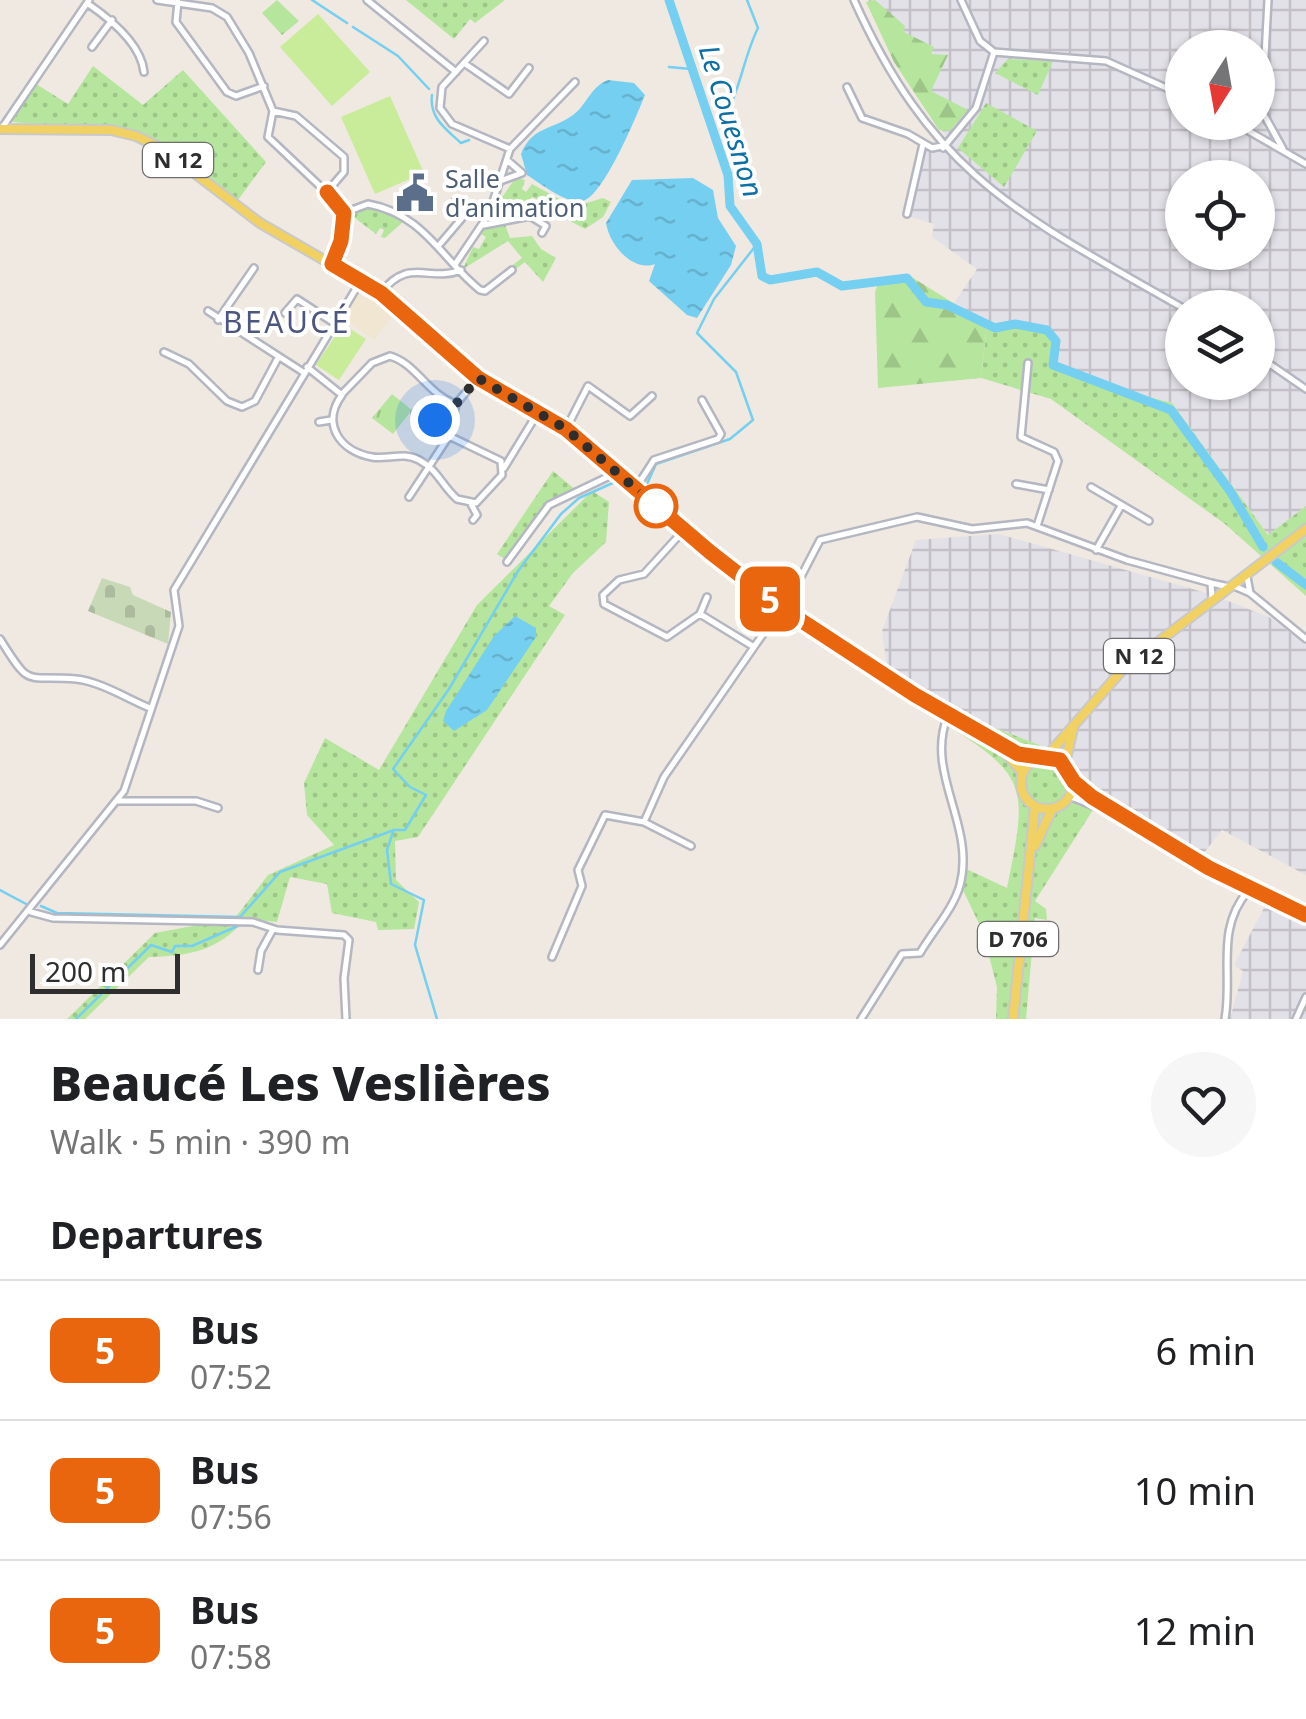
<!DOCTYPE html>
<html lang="en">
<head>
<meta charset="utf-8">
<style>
  body { margin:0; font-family:"Noto Sans",sans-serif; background:#f6f6f6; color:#202124; height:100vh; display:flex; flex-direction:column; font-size:38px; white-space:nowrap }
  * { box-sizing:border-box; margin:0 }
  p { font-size:32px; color:#757577 }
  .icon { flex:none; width:55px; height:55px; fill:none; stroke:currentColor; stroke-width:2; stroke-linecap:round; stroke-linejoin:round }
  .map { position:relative; height:1019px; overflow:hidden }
  .panel { display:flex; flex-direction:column; background:#fff; flex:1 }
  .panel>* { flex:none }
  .badge { padding:0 20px; border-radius:15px; font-size:35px; line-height:65px }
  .needle { width:65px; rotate:191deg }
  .tools { position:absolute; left:1165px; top:30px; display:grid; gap:20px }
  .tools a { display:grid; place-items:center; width:110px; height:110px; border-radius:50%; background:#fff; box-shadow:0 2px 8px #0004; font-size:50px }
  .scale { position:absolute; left:30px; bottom:25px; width:150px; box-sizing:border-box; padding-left:10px; border:5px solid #2e2e2e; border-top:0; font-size:28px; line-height:35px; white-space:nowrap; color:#2e2e2e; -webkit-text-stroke:8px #fff; paint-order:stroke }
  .you { position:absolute; width:50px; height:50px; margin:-25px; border:8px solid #fff; border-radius:50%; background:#1a73e8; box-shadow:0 0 0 15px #1a73e833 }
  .map>.badge { position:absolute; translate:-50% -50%; box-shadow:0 0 0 5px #fff }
  h2 { padding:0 50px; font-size:38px; line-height:90px }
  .round { display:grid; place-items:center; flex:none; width:105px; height:105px; border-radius:52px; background:#f6f6f6 }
  .summary { display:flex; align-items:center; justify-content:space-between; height:170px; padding:0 50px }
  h1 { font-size:48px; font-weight:800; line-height:75px }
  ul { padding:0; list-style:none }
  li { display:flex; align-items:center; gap:30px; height:140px; padding:0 50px; border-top:2px solid #e0e0e0 }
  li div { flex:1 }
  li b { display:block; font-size:38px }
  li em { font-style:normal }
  li .badge { min-width:110px; font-weight:700; text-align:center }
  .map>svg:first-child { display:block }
  .industrial { fill:url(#industrial-grid); fill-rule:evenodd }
  .education { fill:#f0e6d1 }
  .grass { fill:url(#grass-dots) }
  .forest { fill:url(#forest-firs) }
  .cemetery { fill:url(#cemetery-stones) }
  .park { fill:url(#park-tufts) }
  .pitch { fill:#c9ec9a }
  .water { fill:url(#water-ripples) }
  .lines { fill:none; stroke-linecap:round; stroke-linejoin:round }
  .stream { stroke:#75cff0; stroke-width:2.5 }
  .river { stroke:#75cff0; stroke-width:9 }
  .street-casing { stroke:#b4b7c1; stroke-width:10 }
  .secondary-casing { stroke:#b4b7c1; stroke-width:11 }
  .primary-casing { stroke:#c9c9c9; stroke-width:12 }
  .street { stroke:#fff; stroke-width:5 }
  .secondary { stroke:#fff; stroke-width:6 }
  .primary { stroke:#f2d163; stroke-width:8 }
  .line-casing { stroke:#fff; stroke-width:22 }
  .line { stroke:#e9660f; stroke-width:15 }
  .walk { stroke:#2e2e2e; stroke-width:10; stroke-dasharray:0 18 }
  .stop-dot { fill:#fff; stroke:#e9660f; stroke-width:5 }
  .labels { text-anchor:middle; stroke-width:8; stroke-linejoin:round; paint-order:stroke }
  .shield { fill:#fff; stroke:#6d6d6d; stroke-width:2.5 }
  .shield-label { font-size:22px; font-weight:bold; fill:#2e2e2e }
  .service-label { font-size:25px; fill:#4e5e75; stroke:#fff; text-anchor:start }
  .water-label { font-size:28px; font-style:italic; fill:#0d6fa3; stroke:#fff }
  .quarter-label { font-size:30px; letter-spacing:2.5px; fill:#4d5680; stroke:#fff }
</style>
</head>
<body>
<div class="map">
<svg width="1306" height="1019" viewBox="0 0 1306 1019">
  <defs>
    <pattern id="industrial-grid" width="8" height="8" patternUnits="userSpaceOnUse" patternTransform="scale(2.5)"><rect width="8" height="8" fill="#e3e1e8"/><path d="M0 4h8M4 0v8" fill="none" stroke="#c3c1c7"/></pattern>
    <pattern id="grass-dots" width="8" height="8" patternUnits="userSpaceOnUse" patternTransform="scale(2.5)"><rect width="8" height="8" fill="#b6e59e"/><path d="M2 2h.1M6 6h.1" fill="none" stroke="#9dc588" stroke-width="1.8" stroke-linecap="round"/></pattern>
    <pattern id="forest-firs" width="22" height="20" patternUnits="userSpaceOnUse" patternTransform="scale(2.5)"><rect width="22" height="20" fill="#b6e59e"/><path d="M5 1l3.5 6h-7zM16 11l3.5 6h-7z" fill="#9dc588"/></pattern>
    <pattern id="cemetery-stones" width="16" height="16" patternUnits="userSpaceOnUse" patternTransform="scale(2.5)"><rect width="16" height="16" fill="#c8d9b8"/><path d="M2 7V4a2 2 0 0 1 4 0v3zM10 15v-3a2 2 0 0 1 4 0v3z" fill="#acbb9e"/></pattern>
    <pattern id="park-tufts" width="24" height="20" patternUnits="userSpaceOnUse" patternTransform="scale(2.5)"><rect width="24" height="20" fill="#b6e59e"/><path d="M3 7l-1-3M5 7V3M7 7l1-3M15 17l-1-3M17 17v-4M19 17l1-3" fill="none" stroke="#9dc588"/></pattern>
    <pattern id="water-ripples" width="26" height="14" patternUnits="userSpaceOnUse" patternTransform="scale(2.5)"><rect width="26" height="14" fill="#75cff0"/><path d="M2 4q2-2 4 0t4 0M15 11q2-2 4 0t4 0" fill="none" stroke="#66b2ce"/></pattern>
  </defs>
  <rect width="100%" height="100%" fill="#efe9e1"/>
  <!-- industrial -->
  <path class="industrial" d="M 868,0 L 1306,0 L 1306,506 L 1268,535 L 1172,403 L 1076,378 L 1051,362 L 1032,329 L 1018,320 L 987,324 L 954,303 L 977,269 L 932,237 L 934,224 L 908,216 L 923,151 L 946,137 L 895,59 ZM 1182,48 L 1258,48 L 1258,122 L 1182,122 ZM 1182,178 L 1258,178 L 1258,252 L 1182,252 ZM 1182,308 L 1258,308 L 1258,382 L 1182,382 Z
    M 999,534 L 1210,594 L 1269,617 L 1306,644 L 1306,875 L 1222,830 L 1203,854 L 1078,778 L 1068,756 L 959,714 L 887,667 L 882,631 L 916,540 Z
    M 1265,906 L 1306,925 L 1306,1019 L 1230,1019 L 1243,971 L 1234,965 Z"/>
  <!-- education -->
  <path class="education" d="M 358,293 L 365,299 L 369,294 L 393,315 L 374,340 L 342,317 Z"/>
  <!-- grass -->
  <path class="grass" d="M 406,0 L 505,0 L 475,23 L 470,19 L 454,39 Z
    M 1008,59 L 1053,61 L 1038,95 L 995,73 Z
    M 93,66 L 143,105 L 183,70 L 266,162 L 238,200 L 137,133 L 12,122 L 36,84 L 68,104 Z
    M 986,103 L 1037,131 L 1004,187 L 958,148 Z
    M 516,177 L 525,180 L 522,189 L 526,192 L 532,184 L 574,207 L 603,198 L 611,202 L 603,217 L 585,229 L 561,216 L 559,209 L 532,197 L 515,216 L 494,219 L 499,193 L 503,196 Z
    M 373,207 L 403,222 L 385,238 L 381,237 L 384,230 L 380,228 L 376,234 L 351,215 L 356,209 Z
    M 504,222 L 510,238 L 532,236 L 541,249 L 556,258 L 543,282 L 525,262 L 513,271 L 510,267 L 522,258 L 508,241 L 463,269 L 473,247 L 479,249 L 486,237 L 481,234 L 484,229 Z
    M 1018,320 L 1032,329 L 1047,327 L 1061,341 L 1051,362 L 1070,370 L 1076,378 L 1172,403 L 1268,535 L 1306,506 L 1306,596 L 1225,524 L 1051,399 L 981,378 L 987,324 Z
    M 553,471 L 577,491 C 540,504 526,529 506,560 L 497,554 Z
    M 592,491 L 609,502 L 606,542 L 573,573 L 549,606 L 565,615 L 418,837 L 395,841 L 396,880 L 419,902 L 414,929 L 378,930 L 376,922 L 332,913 L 327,884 L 290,877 L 277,922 L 245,919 C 219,951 188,956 149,957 L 85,1019 L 67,1019 L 155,933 L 235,918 L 268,875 L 334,845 L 307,815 L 304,783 L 325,738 L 379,770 L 477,605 Z
    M 959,714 L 1068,756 L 1078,778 L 1103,794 L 1035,901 L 1046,909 L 1047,920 L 1035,918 L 1026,1019 L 996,1019 L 997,987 L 983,932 L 962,888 L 962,867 L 1007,888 C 1027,789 1031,776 941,722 Z"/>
  <!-- forest -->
  <path class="forest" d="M 875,0 L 905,26 L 904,32 L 934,47 L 931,54 L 948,55 L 931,91 L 968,110 L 950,131 L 939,130 L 894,62 L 866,2 Z
    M 910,276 L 987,324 L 981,378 L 878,388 L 875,292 L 880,279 Z"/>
  <!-- cemetery -->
  <path class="cemetery" d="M 102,578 L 130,587 L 133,595 L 171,612 L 168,644 L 88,611 Z"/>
  <!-- park -->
  <path class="park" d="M 277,0 L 299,21 L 282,35 L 262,13 Z
    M 392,394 L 412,410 L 393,434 L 372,418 Z"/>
  <!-- pitch -->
  <path class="pitch" d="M 318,14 L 370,72 L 332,106 L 280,47 Z
    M 390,96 L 424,173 L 375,194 L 341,117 Z
    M 343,324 L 366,339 L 339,380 L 316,365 Z"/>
  <!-- water -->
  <path class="water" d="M 608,80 L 634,83 L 645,95 C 636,117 604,195 583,201 C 567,205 540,183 527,175 L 521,154 C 532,126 553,130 573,115 C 587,105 590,87 608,80 Z
    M 693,178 L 713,190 L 718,218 L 736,246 L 731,265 L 697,318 L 687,315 L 649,281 L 655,264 C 634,272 610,247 606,223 L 632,180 Z
    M 515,616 L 536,628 L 536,637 L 487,710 L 454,731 L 443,721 L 446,711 L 494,636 Z"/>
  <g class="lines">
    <!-- stream -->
    <path class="stream" d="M 312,0 L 347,23
      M 353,27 L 398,56 L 429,89
      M 669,67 L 691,69
      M 432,95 C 429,118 446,129 461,143 L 469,140
      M 728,176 L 750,162 L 722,120 C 740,94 743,58 758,28 L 747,0
      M 647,484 L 656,464 L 730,439 L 753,420 L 736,372 L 697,333 L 714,299 L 757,244
      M 393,832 L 387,850 L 391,884 L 424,900 L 415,945 L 437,1019
      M 0,890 L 28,905
      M 41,906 L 57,913 L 240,917 L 280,872 L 394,830 L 405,830 L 426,795 L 410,787 L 393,769 L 449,689 L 518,571 L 561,514 L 579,498 L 615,482 L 637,496
      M 76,1019 L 151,945 L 172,952 L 175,946 L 192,946 L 240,925"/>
    <!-- river -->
    <path class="river" d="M 669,0 L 728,175 L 730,206 L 757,244 L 762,276 L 770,280 L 817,272 L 842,286 L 907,278 L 926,302 L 947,305 L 995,328 L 1015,324 L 1047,330 L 1056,341 L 1053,365 L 1171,410 L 1230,491 L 1263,547
      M 1276,562 L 1306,585"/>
    <!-- street casing -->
    <g class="street-casing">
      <path id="street" d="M 157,0 L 212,8 L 227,17 L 249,53 L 273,111 L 268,137 L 341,206 L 341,241 L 332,264
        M 367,0 L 456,72
        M 854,0 C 934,178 1022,216 1183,308
        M 961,0 L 980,41 L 994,52 L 1106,61 L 1182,95
        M 1268,0 L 1262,111 L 1283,149
        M 178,2 L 176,22 L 227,92 L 236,96 L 264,86
        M 87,3 C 109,18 141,43 144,72
        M 484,41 L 442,87 L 440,108 L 452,124 L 510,149
        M 92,47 L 112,20
        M 464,63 L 509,94 L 529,68
        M 847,87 L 862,118 L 908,134 L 932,148 L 942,146
        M 273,111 L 296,116 L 344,157 L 344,172 L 327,192
        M 1233,122 L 1306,164
        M 2,128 L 89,0
        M 943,148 L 976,108 L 994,52
        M 503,180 L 522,173 L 507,160
        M 344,213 L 368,204 C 424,214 443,261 480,290 L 485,291 L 512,270
        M 907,214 L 923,144
        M 484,225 L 530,216 L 546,226 L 542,233
        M 440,244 L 468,211 L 467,206 L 456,200
        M 456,263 L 489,214 L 510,149 L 575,82
        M 381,293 C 409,256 429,283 461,270
        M 208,311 L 303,372
        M 285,313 L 297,299 L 334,323
        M 218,320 L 254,268
        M 164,352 L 189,364 L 227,401 L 242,407 L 255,401 L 278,358
        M 1258,356 L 1306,389
        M 1028,363 L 1021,437 L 1054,452 L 1058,461 L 1037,526
        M 307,367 L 342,395 C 321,423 339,451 372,457 C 389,460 402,451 419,460 C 438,470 442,486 457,499 L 476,503 L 502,475 L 501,461 L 449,436
        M 342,394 L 372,363 L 390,356 C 417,364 427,394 456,404
        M 445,400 L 434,417 L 451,431
        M 415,413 L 434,417
        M 319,422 L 331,420
        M 566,429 L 588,386 L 630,416 L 652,396
        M 504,468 L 537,414
        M 1016,484 L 1049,490
        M 1091,487 L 1149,521
        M 636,488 L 654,460 L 718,439 L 721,434 L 702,400
        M 409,497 L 449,436 L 456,404 L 478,378
        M 471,504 L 477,515 L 473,520
        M 684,530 L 644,574 L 619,580 L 603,595 L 604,604 L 667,637 L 700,614 L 754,647 L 782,607
        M 1096,550 L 1121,506
        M 507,562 L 549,505 L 618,472
        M 1234,586 L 1250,593 L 1247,577
        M 1250,593 L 1306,639
        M 1212,599 L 1211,583 L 1229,587
        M 700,614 L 707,597
        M 795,614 L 794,590 L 820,540 L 917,517 L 972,529 L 1027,523 L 1127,560 L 1211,583
        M 0,639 C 31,689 24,675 76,679 C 99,681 128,699 150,708
        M 118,801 L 196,801 L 218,808
        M 644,822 L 691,846
        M 31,912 L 53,918 L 253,922 L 277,930 L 344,935 L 349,940 L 344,978 L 346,1019
        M 0,945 L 124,791 L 179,626 L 174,590 L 360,282
        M 552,957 L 582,886 L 578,870 L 605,815 L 644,822 L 664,777 L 754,647
        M 258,970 L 261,951 L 273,929
        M 861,1019 L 902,954 L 920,953 C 932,932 954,908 960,885 C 976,825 924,773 948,715
        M 1225,1019 C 1233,974 1215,929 1248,891
        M 1296,1019 L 1306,997"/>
    </g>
    <!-- secondary casing -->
    <g class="secondary-casing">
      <path id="secondary" d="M 1074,782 L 1209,868 L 1306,915
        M 1070,796 L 1101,808 L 1170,849
        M 1211,873 L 1306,920"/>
    </g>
    <!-- primary casing -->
    <g class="primary-casing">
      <path id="primary" d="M 0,129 L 111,130 L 136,136 L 163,149 L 260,223 L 381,293 L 478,378 L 566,429 L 710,552 L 782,607 L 915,695 L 1034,760
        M 1002,749 L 1022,772
        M 1047,756 L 1124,668 L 1306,529
        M1021 783a26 26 0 1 1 52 0a26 26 0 1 1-52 0Z
        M 1065,763 L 1073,729
        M 1035,846 L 1052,809
        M 1013,1019 L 1035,807"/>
    </g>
    <!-- street -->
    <use href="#street" class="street"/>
    <!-- secondary -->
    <use href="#secondary" class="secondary"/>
    <!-- primary -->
    <use href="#primary" class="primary"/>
  </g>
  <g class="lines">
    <!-- line casing -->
    <g class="line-casing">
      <path id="line" d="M 327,192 L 344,213 L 341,241 L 332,264 L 381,293 L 478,378 L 566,429 L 710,552 L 782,608 L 915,695 L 1018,754 L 1060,760 L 1074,782 L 1092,797 L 1209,868 L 1306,915"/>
    </g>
    <!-- line -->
    <use href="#line" class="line"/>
    <!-- walk -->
    <path class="walk" d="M 435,420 L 445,400 L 456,404 L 478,378 L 566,429 L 656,506"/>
  </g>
  <!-- icons -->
  <defs>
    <g id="civic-bare" transform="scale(3)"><path d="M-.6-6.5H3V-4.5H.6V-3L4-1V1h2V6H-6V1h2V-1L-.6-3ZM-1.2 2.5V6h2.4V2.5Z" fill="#5c6f8a" stroke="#fff" stroke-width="2.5" paint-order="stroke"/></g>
  </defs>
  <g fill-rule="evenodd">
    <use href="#civic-bare" x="415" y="193"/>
  </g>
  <!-- markers -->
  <circle class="stop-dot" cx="656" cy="506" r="20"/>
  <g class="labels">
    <!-- shield labels -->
    <g class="shield">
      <rect x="143" y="143" width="70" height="34" rx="8"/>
      <rect x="1104" y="639" width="70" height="34" rx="8"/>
      <rect x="978" y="922" width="80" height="34" rx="8"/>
    </g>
    <g class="shield-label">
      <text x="178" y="168">N 12</text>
      <text x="1139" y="664">N 12</text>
      <text x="1018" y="947">D 706</text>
    </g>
    <!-- service labels -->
    <g class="service-label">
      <text x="445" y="188">Salle<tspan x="445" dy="29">d'animation</tspan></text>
    </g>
    <!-- water labels -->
    <g class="water-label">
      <text transform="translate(731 121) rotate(73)" y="10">Le Couesnon</text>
    </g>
    <!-- quarter labels -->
    <g class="quarter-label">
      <text x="287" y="333">BEAUCÉ</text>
    </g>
  </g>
</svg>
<div class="tools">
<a><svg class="needle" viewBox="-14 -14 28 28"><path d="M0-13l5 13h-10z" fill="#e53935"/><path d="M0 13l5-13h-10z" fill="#757577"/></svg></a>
<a><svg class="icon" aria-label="locate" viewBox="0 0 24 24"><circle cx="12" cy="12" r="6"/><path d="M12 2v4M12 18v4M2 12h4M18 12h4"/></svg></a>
<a><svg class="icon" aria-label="layers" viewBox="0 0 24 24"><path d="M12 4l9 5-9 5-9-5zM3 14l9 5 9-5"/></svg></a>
</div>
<div class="scale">200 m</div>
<div class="you" style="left:435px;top:420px"></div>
<b class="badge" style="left:770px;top:599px;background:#e9660f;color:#fff">5</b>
</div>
<section class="panel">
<div class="summary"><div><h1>Beaucé Les Veslières</h1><p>Walk · 5 min · 390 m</p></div><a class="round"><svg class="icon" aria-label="heart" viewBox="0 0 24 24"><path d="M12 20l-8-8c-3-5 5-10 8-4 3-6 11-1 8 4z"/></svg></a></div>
<h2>Departures</h2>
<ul>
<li><span class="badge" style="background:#e9660f;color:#fff">5</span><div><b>Bus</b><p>07:52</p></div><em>6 min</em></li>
<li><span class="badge" style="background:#e9660f;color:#fff">5</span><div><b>Bus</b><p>07:56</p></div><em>10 min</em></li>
<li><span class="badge" style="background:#e9660f;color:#fff">5</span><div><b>Bus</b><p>07:58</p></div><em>12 min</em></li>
</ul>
</section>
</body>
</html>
